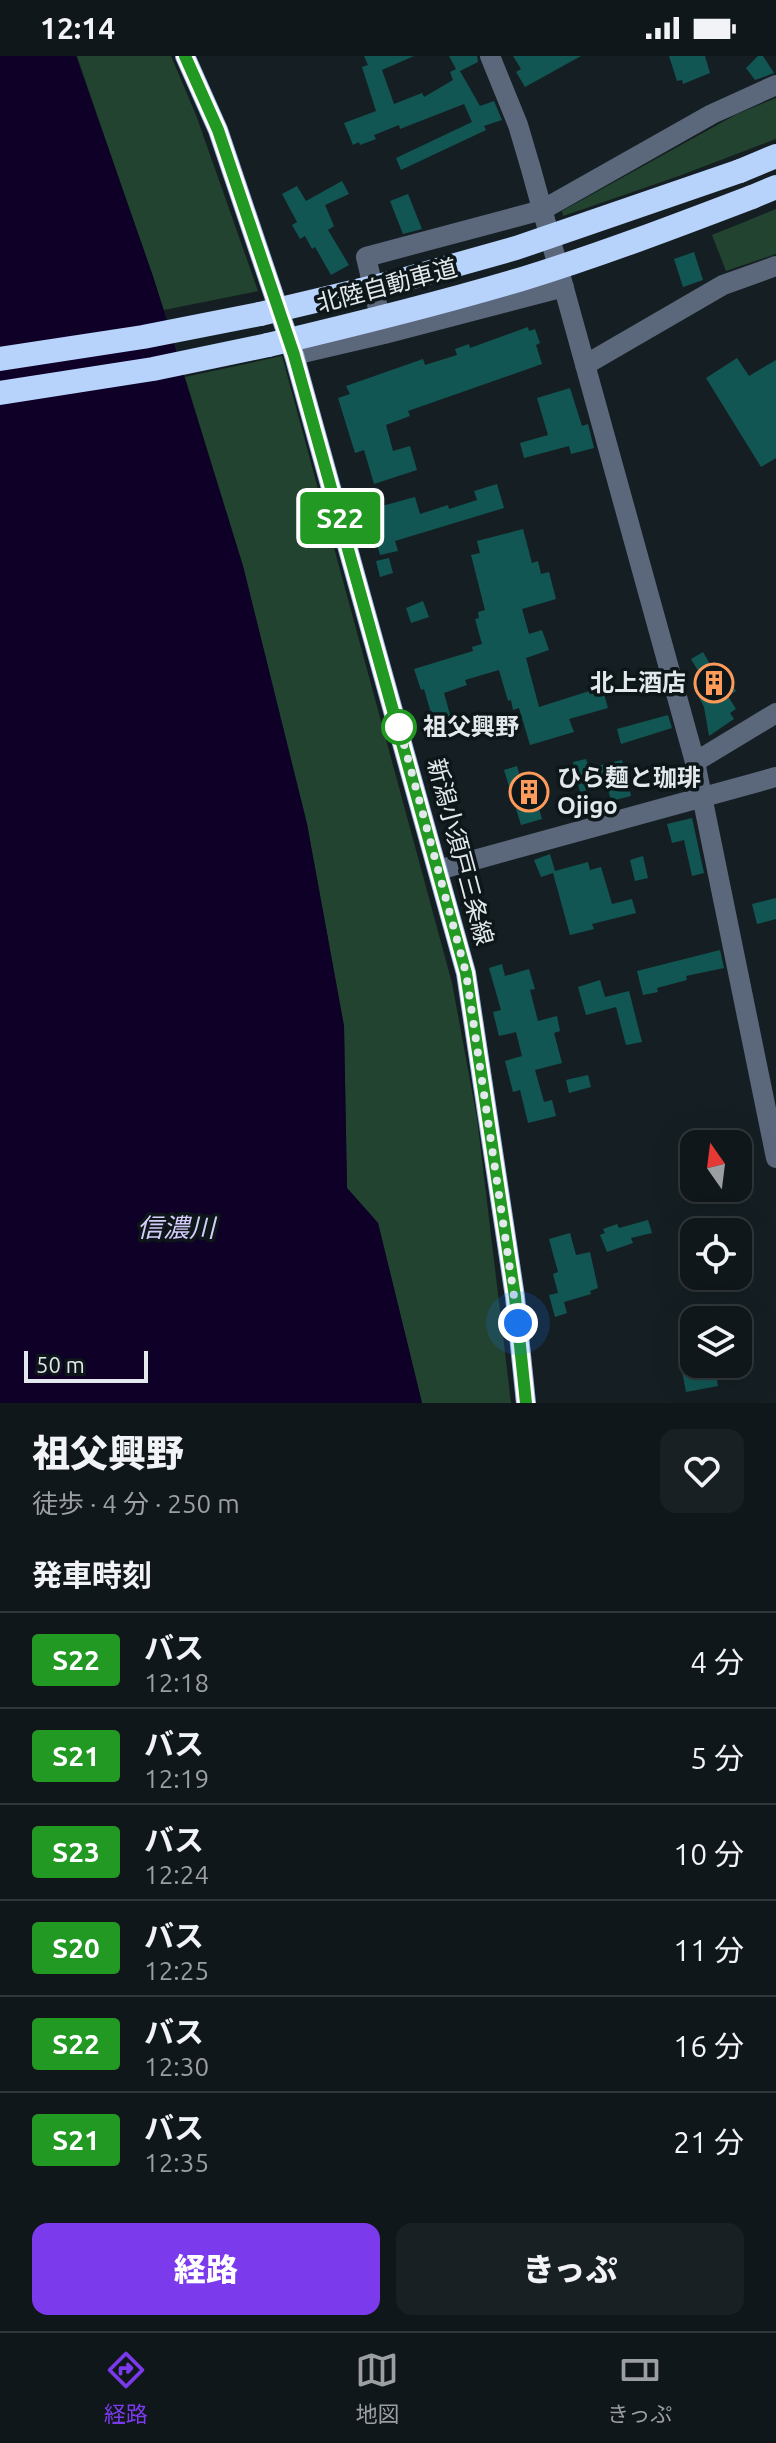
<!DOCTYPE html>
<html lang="ja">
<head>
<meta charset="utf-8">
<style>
  body { margin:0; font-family:Ubuntu,"Noto Sans JP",sans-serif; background:#192023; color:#f1f3f6; height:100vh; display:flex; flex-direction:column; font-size:30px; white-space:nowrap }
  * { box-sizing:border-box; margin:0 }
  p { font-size:26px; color:#9c9fa2 }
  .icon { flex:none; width:44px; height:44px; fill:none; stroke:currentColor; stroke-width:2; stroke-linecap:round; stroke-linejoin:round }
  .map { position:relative; height:1347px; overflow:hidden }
  .panel { display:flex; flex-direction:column; background:#10171a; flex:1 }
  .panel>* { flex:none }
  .badge { padding:0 16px; border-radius:6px; font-size:28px; line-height:52px }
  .needle { width:52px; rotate:346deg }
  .fabs { position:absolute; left:680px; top:1074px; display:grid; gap:16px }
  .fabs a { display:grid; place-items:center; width:72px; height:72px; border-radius:16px; background:#10171a; box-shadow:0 8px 32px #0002,0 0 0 2px #303639; font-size:40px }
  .scale { position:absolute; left:24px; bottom:20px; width:124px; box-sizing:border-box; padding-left:8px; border:4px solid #e2e8eb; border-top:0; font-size:22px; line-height:28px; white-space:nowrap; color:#e2e8eb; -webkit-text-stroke:6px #0d1619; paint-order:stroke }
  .you { position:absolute; width:40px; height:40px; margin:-20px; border:6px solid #fff; border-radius:50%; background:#1a73e8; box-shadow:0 0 0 12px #1a73e833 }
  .map>.badge { position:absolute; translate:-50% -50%; box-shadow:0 0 0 4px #fff }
  h2 { padding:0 32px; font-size:30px; line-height:72px }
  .round { display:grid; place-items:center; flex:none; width:84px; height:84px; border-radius:16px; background:#192023 }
  .overview { display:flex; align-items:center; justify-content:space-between; height:136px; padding:0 32px }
  h1 { font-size:38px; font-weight:800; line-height:60px }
  .cta { display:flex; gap:16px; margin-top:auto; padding:16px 32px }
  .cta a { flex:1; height:92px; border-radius:16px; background:#7c3aed; color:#fff; font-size:32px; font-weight:800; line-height:92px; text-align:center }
  .cta a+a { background:#192023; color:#f1f3f6 }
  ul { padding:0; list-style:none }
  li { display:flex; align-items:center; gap:24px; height:96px; padding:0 32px; border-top:2px solid #303639 }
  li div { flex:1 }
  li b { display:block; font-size:30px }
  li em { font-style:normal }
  li .badge { min-width:88px; font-weight:700; text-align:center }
  .status { display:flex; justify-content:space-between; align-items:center; height:56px; padding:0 40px; background:#10171a; direction:ltr }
  .status svg { height:22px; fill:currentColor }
  .tab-bar { display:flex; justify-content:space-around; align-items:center; height:112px; border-top:2px solid #303639; background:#10171a; font-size:22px; color:#9c9fa2 }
  .tab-bar a { display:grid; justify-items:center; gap:4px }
  .tab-bar .selected { color:#7c3aed }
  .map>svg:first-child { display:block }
  .green { fill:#22432f }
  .water { fill:#0e0027 }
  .building { fill:#115653 }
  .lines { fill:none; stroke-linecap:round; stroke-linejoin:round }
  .minor { stroke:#5b687c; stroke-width:20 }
  .major { stroke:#98b4df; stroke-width:20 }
  .highway { stroke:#b7d2fb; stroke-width:24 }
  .highway-bridge { stroke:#b7d2fb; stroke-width:24 }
  .line-casing { stroke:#fff; stroke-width:18 }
  .line { stroke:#292; stroke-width:12 }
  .walk { stroke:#e2e8eb; stroke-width:8; stroke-dasharray:0 14.4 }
  .stop-dot { fill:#fff; stroke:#292; stroke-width:4 }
  .labels { text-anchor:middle; stroke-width:7; stroke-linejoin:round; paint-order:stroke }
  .street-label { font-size:24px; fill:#e2e8eb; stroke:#0d1619 }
  .poi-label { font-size:24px; font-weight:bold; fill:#e2e8eb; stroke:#0d1619; text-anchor:end }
  .stop-label { font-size:24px; font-weight:bold; fill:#e2e8eb; stroke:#0d1619; text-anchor:start }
  .water-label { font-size:26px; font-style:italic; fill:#d6cdfd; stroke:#0d1619 }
</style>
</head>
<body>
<div class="status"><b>12:14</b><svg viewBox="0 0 49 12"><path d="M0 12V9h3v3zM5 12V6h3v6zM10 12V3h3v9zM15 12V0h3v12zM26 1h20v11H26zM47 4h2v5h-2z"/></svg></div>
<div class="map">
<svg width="776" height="1347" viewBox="0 0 776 1347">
  <rect width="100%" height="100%" fill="#151f23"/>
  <!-- green -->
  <path class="green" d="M 77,0 L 171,0 L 196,59 L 258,235 L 164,254 Z
    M 776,42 L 776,83 L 676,121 L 563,160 L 562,155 L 737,58 Z
    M 776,153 L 776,198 L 726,215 L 712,179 Z
    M 282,300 L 452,927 L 477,1062 L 511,1347 L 422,1347 L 378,1167 L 347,1132 L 344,970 L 307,768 L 243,510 L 185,321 Z"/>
  <!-- water -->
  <path class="water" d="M 0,0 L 76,0 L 153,220 L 243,510 L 307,768 L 344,970 L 347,1132 L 378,1167 L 422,1347 L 0,1347 Z"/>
  <!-- building -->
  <path class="building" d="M 364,0 L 414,0 L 382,14 L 394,48 L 422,37 L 424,41 L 453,24 L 450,16 L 456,13 L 449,0 L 477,0 L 478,6 L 460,15 L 480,50 L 494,45 L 502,64 L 484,70 L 486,74 L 401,114 L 396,102 L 472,66 L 464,48 L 400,73 L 399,69 L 374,79 L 376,83 L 360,89 L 359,86 L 353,89 L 344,67 L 376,55 L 362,11 L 368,9 Z
    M 513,0 L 581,0 L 525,31 L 516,16 L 521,13 Z
    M 669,0 L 705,0 L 710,17 L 683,28 L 682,24 L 677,25 Z
    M 758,0 L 763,0 L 774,17 L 755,24 L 746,12 Z
    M 342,125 L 349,138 L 325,149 L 334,170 L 328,174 L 349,209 L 331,219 L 315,191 L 312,193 L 305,180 L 300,183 L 292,169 L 297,166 L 282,138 L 297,130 L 306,145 Z
    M 408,138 L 422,173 L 403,178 L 390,145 Z
    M 694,196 L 703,224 L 683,231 L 674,203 Z
    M 528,271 L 529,275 L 535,273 L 540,287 L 536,289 L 542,308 L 408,355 L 410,360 L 386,369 L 393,395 L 410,390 L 417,414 L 374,428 L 364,394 L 355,397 L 338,342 L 350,338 L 346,330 L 423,303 L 425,309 L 457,299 L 455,293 L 469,288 L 470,292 Z
    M 737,302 L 749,320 L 776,304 L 776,402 L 761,411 L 706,322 Z
    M 570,332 L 582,370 L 588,368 L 594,392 L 571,398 L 569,390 L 524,402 L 520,387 L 548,379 L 537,342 Z
    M 497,428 L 504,452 L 395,485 L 398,495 L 380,499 L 367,454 L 415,441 L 420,458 L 448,449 L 449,453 L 477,444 L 474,435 Z
    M 523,473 L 532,507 L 538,505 L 541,518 L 549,516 L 556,543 L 522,553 L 529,578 L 542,574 L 549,594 L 526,602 L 539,651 L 602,631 L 608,652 L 569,663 L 574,676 L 530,689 L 519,652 L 513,654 L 511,644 L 508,645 L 499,614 L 465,624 L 467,629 L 444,637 L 452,666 L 435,671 L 424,633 L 421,634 L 414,613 L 473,595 L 472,591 L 482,588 L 475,563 L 479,562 L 478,556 L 485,554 L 471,499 L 480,497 L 477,485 Z
    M 389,502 L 393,517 L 380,521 L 376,505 Z
    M 423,545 L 429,561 L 411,567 L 406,552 Z
    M 703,596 L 714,615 L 721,611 L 736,635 L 728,640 L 736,653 L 730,657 L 734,663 L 709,680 L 704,651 L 694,632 L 697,630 L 694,624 L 701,620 L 691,603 Z
    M 668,659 L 672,672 L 621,688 L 617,673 Z
    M 586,703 L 589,712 L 622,704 L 631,740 L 611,745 L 607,729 L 580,736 L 573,706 Z
    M 517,710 L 521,724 L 541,719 L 547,743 L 537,745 L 542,763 L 521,769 L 504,714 Z
    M 692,762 L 704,817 L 692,820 L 684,784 L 672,787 L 667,768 Z
    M 550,798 L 555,815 L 588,806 L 590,814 L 601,811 L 612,848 L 632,843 L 636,857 L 592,868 L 594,873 L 570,879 L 553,817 L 541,821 L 534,804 Z
    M 643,800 L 648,822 L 635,825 L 630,804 Z
    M 776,842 L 776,863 L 757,868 L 752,848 Z
    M 720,894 L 724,912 L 686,920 L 687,924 L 657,932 L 658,936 L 643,939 L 637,915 Z
    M 502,908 L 505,920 L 529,913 L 535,933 L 530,934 L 538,965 L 557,960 L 560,975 L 554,977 L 562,1007 L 535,1014 L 544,1046 L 552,1044 L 556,1060 L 528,1067 L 520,1034 L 513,1036 L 505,1005 L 522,1000 L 516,976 L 499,980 L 493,956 L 501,954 L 489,912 Z
    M 600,924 L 605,941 L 629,935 L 642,986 L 626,989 L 616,951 L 586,959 L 578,931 Z
    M 588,1019 L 591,1031 L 569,1037 L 566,1024 Z
    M 648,1164 L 652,1177 L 631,1182 L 633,1187 L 607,1196 L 600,1179 L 605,1177 L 603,1173 L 617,1168 L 619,1172 Z
    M 570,1177 L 576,1199 L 590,1196 L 598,1232 L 590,1235 L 591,1238 L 564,1246 L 567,1257 L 555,1261 L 549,1239 L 558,1237 L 553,1218 L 558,1216 L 549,1183 Z
    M 691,1308 L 714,1308 L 718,1330 L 686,1336 L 681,1310 Z"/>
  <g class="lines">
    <!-- minor -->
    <path class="minor" d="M 490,0 L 518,69 L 531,113 L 695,706 L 776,1102
      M 384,278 L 366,201 L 542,154 L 712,58 L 776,29
      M 294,299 L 384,278 L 564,231
      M 585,309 L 723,229 L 776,210
      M 695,706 L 776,657
      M 438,814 L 776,721"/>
    <!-- major -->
    <path class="major" d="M 185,0 L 218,74 L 294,299 L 466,917 L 515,1241 L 526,1347"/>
    <!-- highway -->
    <path class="highway" d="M 740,115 L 776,100
      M 752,141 L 776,131
      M 0,303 L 143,281 L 260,258
      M 0,337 L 153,313 L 268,289"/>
    <!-- highway-bridge -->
    <path class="highway-bridge" d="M 260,258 L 395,226 L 516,192 L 740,115
      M 268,289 C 353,269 438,248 522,223 C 600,199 676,170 752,141"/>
  </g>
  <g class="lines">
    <!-- line casing -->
    <g class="line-casing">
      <path id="line" d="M 185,0 L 218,74 L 294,299 L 466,917 L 515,1241 L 526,1347"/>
    </g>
    <!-- line -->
    <use href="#line" class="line"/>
    <!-- walk -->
    <path class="walk" d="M 399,671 L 398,666 L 466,917 L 518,1267"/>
  </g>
  <!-- icons -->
  <defs>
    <g id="building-ring" transform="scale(2)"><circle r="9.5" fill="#0d1619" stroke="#ff9b5a" stroke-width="1.5"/><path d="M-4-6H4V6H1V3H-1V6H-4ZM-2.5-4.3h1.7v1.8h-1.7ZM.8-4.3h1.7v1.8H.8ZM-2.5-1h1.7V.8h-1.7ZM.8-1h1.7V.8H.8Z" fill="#ff9b5a"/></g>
  </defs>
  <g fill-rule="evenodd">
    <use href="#building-ring" x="714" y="627"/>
    <use href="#building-ring" x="529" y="736"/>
  </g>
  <!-- markers -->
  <circle class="stop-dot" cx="399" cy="671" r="16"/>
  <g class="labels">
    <!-- street labels -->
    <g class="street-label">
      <text transform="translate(387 230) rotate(-15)" y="8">北陸自動車道</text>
      <text transform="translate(460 796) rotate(75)" y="8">新潟小須戸三条線</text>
    </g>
    <!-- poi labels -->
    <g class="poi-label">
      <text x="686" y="635">北上酒店</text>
      <text x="557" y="730" text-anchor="start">ひら麺と珈琲<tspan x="557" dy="28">Ojigo</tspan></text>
    </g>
    <!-- stop labels -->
    <g class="stop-label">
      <text x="423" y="679">祖父興野</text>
    </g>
    <!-- water labels -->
    <g class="water-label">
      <text x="176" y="1181">信濃川</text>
    </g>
  </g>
</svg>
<div class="fabs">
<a><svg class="needle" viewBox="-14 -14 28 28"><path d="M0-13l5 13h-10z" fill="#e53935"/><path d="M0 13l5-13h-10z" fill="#9c9fa2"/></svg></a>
<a><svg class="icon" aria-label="locate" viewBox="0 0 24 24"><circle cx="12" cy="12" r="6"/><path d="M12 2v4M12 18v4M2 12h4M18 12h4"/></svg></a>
<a><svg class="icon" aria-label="layers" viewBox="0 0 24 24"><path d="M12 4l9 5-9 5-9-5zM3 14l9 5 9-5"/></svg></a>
</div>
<div class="scale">50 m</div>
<div class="you" style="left:518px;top:1267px"></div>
<b class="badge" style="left:340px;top:462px;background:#292;color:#fff">S22</b>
</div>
<section class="panel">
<div class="overview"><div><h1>祖父興野</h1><p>徒歩 · 4 分 · 250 m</p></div><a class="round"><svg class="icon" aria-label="heart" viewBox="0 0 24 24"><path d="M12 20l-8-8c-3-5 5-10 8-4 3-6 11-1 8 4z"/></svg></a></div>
<h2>発車時刻</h2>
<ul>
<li><span class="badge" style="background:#292;color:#fff">S22</span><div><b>バス</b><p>12:18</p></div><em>4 分</em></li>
<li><span class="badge" style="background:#292;color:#fff">S21</span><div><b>バス</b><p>12:19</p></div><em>5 分</em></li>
<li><span class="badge" style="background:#292;color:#fff">S23</span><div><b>バス</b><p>12:24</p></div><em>10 分</em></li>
<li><span class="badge" style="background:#292;color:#fff">S20</span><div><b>バス</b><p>12:25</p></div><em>11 分</em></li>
<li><span class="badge" style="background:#292;color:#fff">S22</span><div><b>バス</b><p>12:30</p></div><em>16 分</em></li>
<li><span class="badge" style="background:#292;color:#fff">S21</span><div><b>バス</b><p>12:35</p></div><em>21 分</em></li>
</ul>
<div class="cta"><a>経路</a><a>きっぷ</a></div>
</section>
<nav class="tab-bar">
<a class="selected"><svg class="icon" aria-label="directions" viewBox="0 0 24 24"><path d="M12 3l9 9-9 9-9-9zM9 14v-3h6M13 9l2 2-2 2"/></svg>経路</a>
<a><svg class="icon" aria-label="map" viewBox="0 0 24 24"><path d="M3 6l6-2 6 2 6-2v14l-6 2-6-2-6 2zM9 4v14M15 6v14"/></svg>地図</a>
<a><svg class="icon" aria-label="tickets" viewBox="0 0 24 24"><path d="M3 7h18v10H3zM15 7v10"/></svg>きっぷ</a>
</nav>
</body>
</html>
